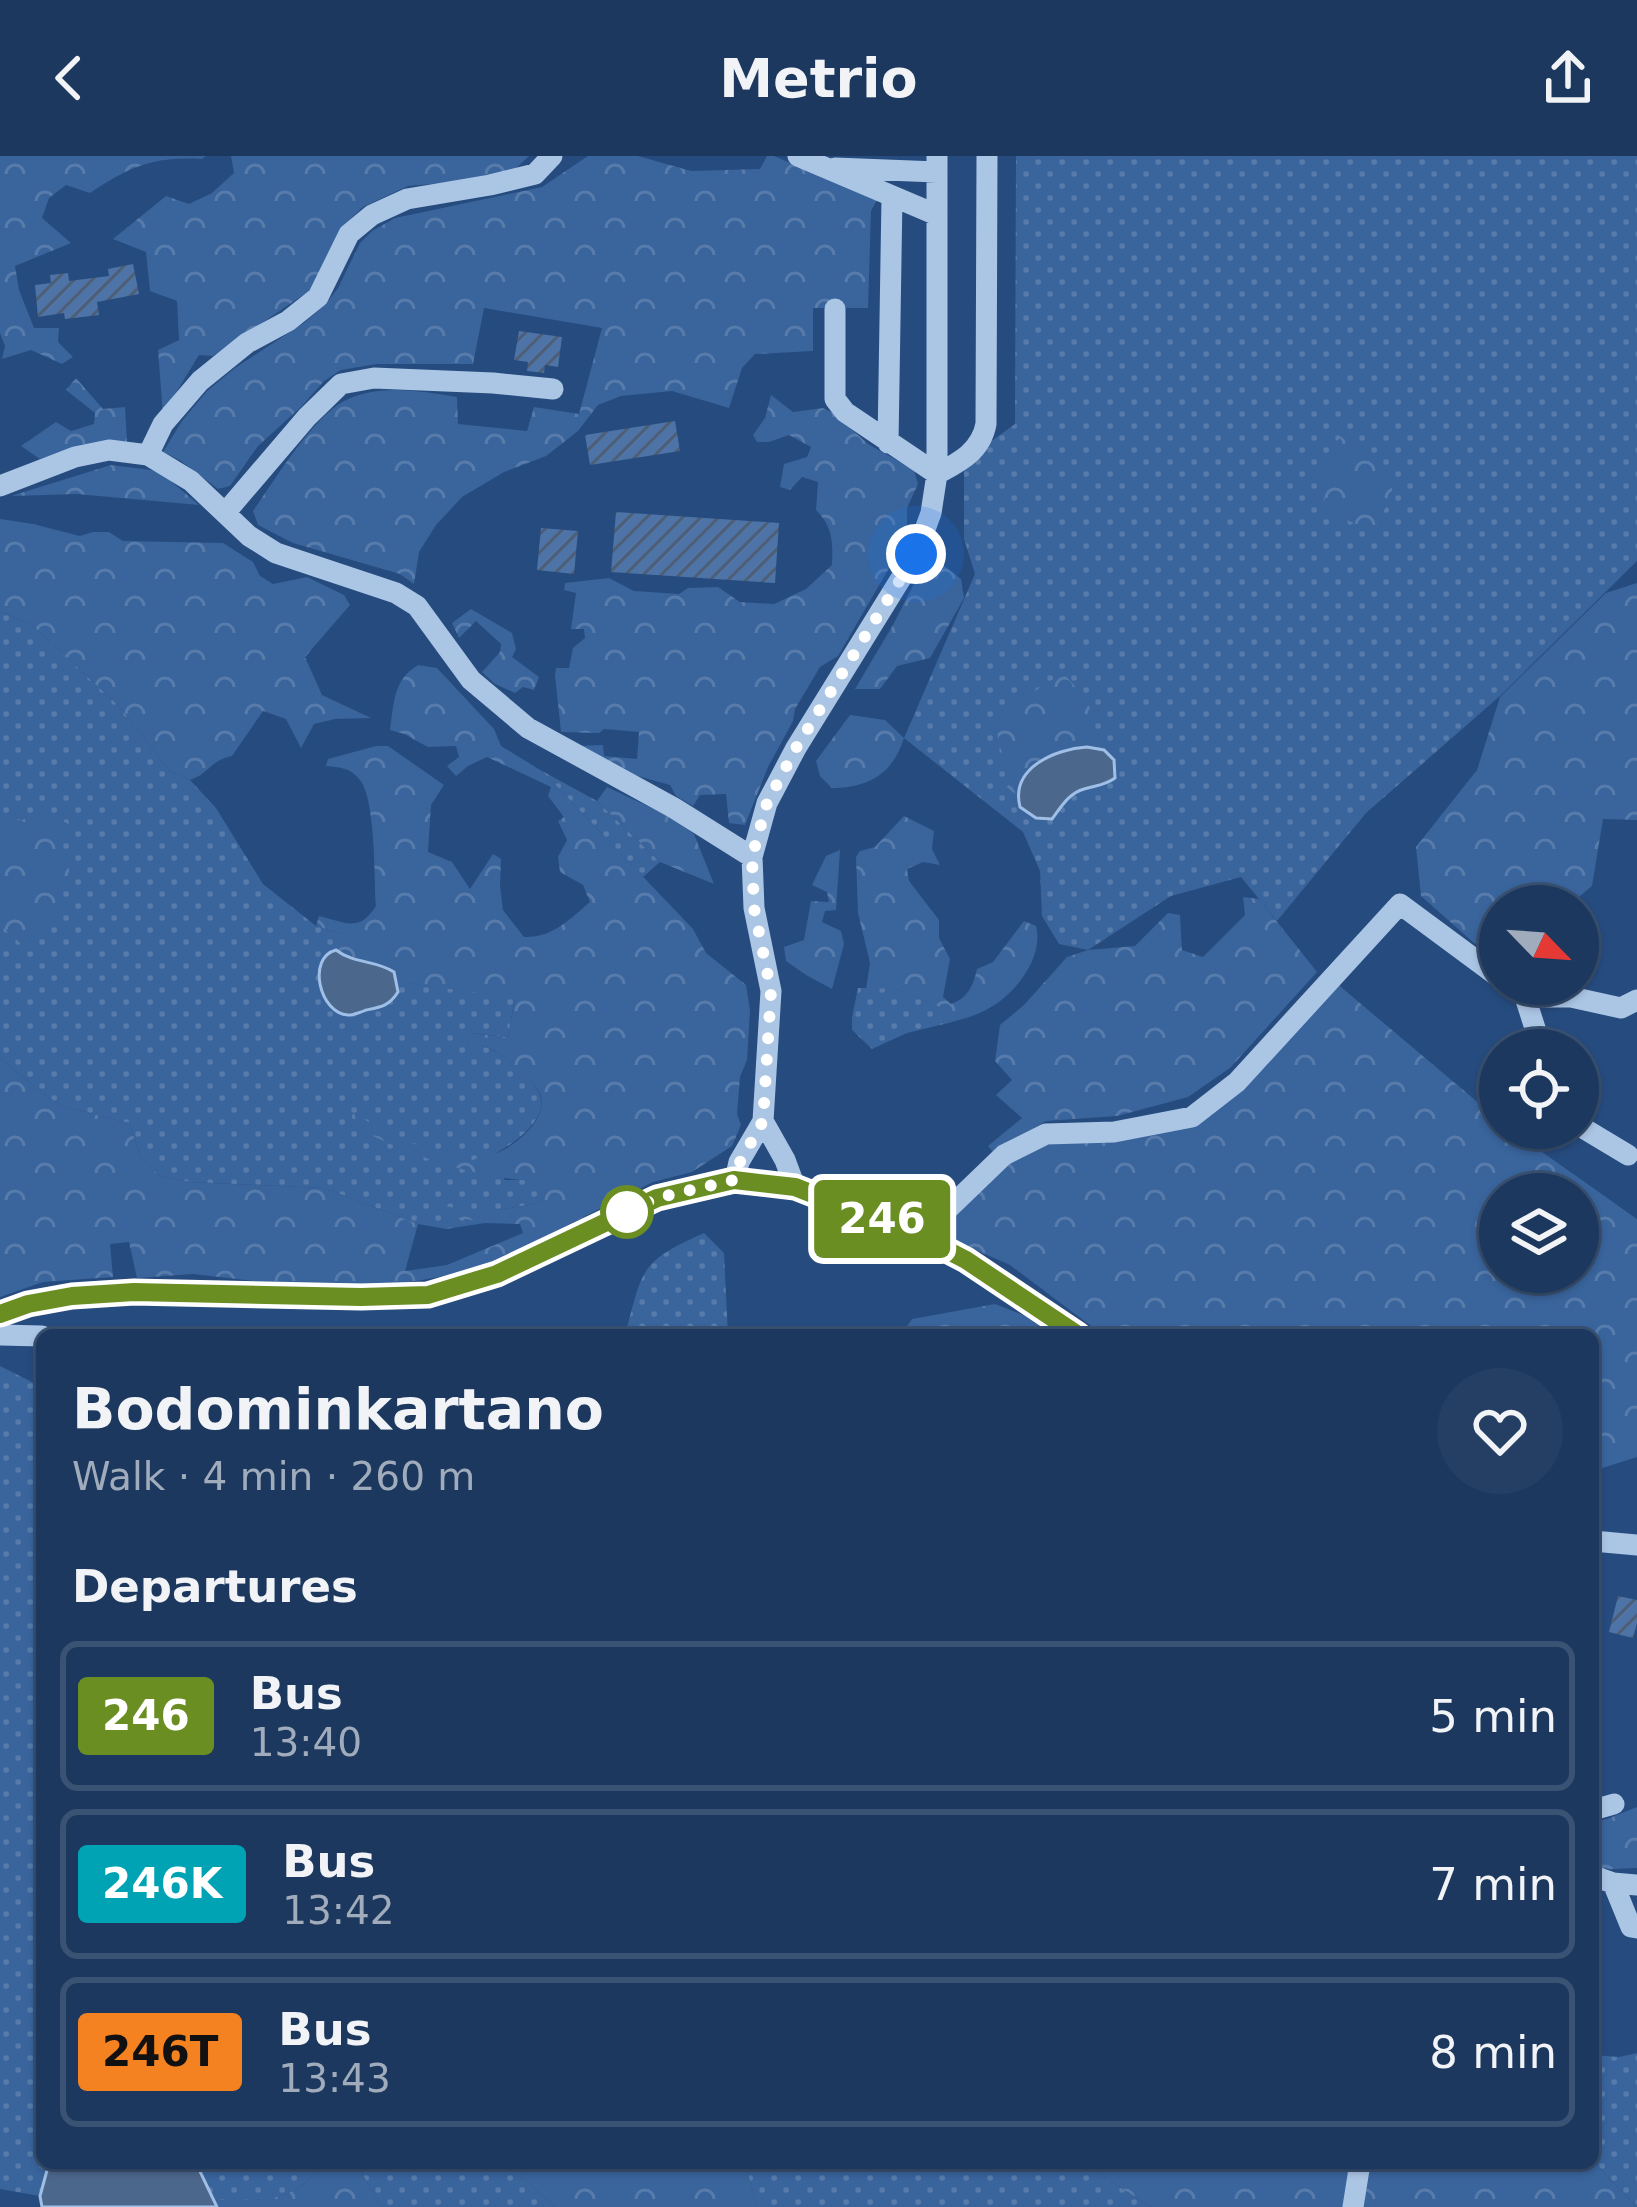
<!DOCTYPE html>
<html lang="en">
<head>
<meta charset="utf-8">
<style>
  body { margin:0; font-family:"DejaVu Sans",sans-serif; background:#253f64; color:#f1f3f6; height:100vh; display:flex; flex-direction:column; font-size:45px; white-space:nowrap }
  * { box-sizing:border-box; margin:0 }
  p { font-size:39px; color:#a0acbc }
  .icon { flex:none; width:66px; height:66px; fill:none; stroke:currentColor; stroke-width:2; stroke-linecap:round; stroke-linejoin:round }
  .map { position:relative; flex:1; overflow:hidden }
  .drawer { position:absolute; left:36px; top:1173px; width:1563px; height:840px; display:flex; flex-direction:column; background:#1c385e; border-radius:18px; box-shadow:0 3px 9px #0004,0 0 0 3px #3a5273 }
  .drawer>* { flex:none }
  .badge { padding:0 24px; border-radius:9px; font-size:42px; line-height:78px }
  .needle { width:78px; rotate:115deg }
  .controls { position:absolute; left:1479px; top:729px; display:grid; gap:24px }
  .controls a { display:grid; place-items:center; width:120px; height:120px; border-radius:50%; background:#1c385e; box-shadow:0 3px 9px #0004,0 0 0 3px #3a5273; font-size:60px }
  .you { position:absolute; width:60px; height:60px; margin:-30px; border:9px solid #fff; border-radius:50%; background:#1a73e8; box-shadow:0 0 0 18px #1a73e833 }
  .map>.badge { position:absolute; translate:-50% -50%; box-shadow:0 0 0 6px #fff }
  h2 { padding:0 36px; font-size:45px; line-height:108px }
  .round { display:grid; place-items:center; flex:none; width:126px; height:126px; border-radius:63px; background:#253f64 }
  .headline { display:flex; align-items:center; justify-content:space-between; height:204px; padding:0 36px }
  h1 { font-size:57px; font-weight:700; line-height:90px }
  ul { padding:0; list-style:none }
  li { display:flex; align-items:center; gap:36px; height:150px; margin:0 24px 18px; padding:0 12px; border:6px solid #3a5273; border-radius:18px }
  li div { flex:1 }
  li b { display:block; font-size:45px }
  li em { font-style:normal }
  li .badge { min-width:132px; font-weight:700; text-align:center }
  header { display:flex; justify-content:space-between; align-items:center; height:156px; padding:0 36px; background:#1c385e; font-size:54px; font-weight:700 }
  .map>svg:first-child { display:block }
  .grass { fill:url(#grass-dots) }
  .forest { fill:url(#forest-crowns); fill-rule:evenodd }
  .water { fill:#4c678c; stroke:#a0bfe6; stroke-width:3 }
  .building { fill:url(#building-hatch) }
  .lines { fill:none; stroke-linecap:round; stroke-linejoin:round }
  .minor { stroke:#abc5e5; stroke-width:21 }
  .line-casing { stroke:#fff; stroke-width:27 }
  .line { stroke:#6b8e23; stroke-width:18 }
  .walk { stroke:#fff; stroke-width:12; stroke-dasharray:0 21.6 }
  .stop-dot { fill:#fff; stroke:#6b8e23; stroke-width:6 }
</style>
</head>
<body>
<header><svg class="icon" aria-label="back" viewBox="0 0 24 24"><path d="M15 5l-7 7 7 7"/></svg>Metrio<svg class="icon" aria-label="share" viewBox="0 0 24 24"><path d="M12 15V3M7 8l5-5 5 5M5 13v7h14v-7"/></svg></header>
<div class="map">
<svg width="1637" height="2051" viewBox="0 0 1637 2051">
  <defs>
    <pattern id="grass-dots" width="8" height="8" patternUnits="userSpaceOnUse" patternTransform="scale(3)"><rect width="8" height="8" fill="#39649c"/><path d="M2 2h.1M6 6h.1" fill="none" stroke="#577bab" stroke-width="1.8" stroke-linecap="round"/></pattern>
    <pattern id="forest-crowns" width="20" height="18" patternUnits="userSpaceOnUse" patternTransform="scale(3)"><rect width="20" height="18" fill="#39649c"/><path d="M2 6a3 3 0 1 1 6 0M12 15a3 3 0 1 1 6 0" fill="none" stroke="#577bab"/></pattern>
    <pattern id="building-hatch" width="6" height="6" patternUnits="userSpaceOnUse" patternTransform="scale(3)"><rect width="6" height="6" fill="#4e74a7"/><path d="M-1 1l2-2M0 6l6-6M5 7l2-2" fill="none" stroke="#4d5e75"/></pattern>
  </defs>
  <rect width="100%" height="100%" fill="#264b7e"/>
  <!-- grass -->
  <path class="grass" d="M 1016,0 L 1637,0 L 1637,405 L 1500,540 L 1366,657 L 1277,765 L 1241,721 L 1171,740 L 1088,794 L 1059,788 L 1042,760 L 1040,715 L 1023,676 L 904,582 L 975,418 L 964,383 L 964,305 L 1015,268 Z
    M 0,455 L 32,469 L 119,550 L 170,615 L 190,624 L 216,652 L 263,728 L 316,770 L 342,778 L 340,798 C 361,809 393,805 407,827 L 515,841 L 508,881 L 470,877 L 467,887 C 490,889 501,898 518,913 C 524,919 534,927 538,935 C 554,961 511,990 491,1000 L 505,1024 L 538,1024 L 546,1035 L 544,1041 L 535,1048 L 503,1053 L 485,1067 L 446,1073 L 418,1068 L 324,1032 L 190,1026 L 160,1020 L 141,1002 L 129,967 L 62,950 L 43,938 L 0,902 Z
    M 542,615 L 597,645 L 660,706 L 643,721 Z
    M 858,832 L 894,832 L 939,850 L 944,868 L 907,877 L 872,893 L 852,874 L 852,861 Z
    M 704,1077 L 724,1097 L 728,1179 L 625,1179 C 643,1114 638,1106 704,1077 Z
    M 0,1210 L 42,1231 L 42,2007 L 49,2007 L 40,2040 L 0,2033 Z
    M 1637,1897 L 1637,2051 L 1593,2005 L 1593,1899 L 1619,1901 Z
    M 196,2007 L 322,2007 C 294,2050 261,2044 215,2044 Z
    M 355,2007 L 519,2007 L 522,2021 L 555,2051 L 383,2051 Z
    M 745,2007 L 1082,2007 L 1151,2051 L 757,2051 Z"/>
  <!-- forest -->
  <path class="forest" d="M 0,0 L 206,0 L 202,3 C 154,0 129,11 90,37 L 66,29 L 49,42 L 42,62 L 71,87 L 15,110 L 19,134 L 34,172 L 59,172 L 58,186 L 73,201 L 62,208 L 31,194 L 2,203 L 5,190 L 0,177 Z
    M 231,0 L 529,0 L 512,16 L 489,23 L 408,30 L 363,51 L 343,70 L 312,133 L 213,200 L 199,199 L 163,258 L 158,194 L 179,184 L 177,145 L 150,135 L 146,96 L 113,83 L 166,40 L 189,48 L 212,37 L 234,17 Z
    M 588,0 L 638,0 L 691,15 L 760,13 L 767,0 L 774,0 L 877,44 L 871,55 L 868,152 L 813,152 L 813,195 L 755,198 L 742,212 L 729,252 L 672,235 L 621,240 L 598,249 L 578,275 L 546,300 L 504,316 L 462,341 L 436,369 L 419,396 L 414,428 L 400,418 L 293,387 L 258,369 L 253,355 C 275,324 312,262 344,245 C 379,227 421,235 457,241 L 458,268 L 527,275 L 534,251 L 579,258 L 602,172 L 484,152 L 473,208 L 377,208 L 341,214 L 324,225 L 301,251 L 258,290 L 230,330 L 218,333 L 181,305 L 163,296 L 182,265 L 207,235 L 235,212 L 304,167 L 325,149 L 338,132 L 360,87 L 372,75 L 395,62 L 542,31 Z
    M 76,222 L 103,253 L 125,251 L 127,286 L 76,291 L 40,303 L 21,290 L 56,266 L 71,275 L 94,268 L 95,257 L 66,234 Z
    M 771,239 L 793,256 L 823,252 L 835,258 L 868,288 L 914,314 L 918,328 L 907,352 L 907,370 L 892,407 L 838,500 L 820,511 L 795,553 L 793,565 L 768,611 L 745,669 L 729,667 L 726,638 L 700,639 L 693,650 L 676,640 L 670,629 L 634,619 L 575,590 L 603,589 L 604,600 L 637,603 L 639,576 L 604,573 L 599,577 L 561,576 L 555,519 L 556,512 L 569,512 L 573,492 L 585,482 L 584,473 L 571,473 L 576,437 L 564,434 L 565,427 L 609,422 L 634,435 L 679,438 L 688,432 L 718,431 L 740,446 L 774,448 L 806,433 L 832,409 C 833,386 833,371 816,354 L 818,326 L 802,321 L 790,334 L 780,331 L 784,308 L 807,301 L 811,291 L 789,279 L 769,286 L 757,286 L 753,279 L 765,262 Z
    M 1341,281 L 1369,296 L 1392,317 L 1392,341 L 1373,373 C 1341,364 1326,357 1316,322 C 1324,308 1330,291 1341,281 Z
    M 111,309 L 159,315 L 199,349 L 77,338 L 11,340 Z
    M 0,363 L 33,368 L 80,380 L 93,376 L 109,376 L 123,385 L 223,387 L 253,406 L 260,420 L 273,428 L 307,421 L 344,439 L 350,449 L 305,501 L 322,539 L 371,562 L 335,563 L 314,568 L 301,592 L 286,563 L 263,555 L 232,600 C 209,605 210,617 190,624 L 170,615 L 119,550 L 32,469 L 0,455 Z
    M 929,398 L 961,423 L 964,442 L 930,502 L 897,510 L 880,533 L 855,533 L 893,469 Z
    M 1637,427 L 1637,664 L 1603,663 L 1592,730 L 1568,750 L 1500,750 L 1500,798 L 1474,787 L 1421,740 L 1416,691 L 1477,614 L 1500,541 L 1606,437 Z
    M 471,453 L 512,477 L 516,493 L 512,501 L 539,521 L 534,534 L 523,531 L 515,537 L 495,528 L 482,516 L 500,496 L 501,488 L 476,465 L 459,482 L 452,467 Z
    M 418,509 L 437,512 L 494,573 L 501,590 L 542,615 L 693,773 L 706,797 L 746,829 L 750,854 L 747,904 L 740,921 L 737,958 L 741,969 L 732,990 L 692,1016 L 653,1026 L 498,1104 L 468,1116 L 387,1130 L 281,1128 L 193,1118 L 137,1122 L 129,1086 L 110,1088 L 113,1121 L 43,1126 L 0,1141 L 0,902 L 43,938 L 62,950 L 129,967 L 141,1002 L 160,1020 L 190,1026 L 324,1032 L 418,1068 L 405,1115 L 447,1109 L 523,1077 L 520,1068 L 485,1067 L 434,1056 L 435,1048 L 489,1059 L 503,1053 L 535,1048 L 544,1041 L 546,1035 L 538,1025 C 474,1023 402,997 346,966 L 354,957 L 394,982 L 471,1005 C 480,1000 488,1001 497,997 C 516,989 547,964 541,940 C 537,929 524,919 516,912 C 500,897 489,888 467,888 L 469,877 L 508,881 L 515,842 L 406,827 C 393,804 358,809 336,794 L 342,778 L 316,770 L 319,760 C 345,766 359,777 376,750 C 374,722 376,645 360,624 C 351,612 340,611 326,610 L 328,603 L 376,590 L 388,590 L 444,629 L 431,649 L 428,696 L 452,706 L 470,733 L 493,698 L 501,703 L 500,730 L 503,754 L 524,781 C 552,782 569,764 590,746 L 583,729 L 560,716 L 558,701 L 567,684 L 558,665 L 564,661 L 548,640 L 551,631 L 487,601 L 468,610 L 456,620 L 447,610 L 459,601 L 456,590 L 428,591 L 404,578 L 390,574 C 394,547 393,524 418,509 Z
    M 1065,519 C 1088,545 1100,555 1087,591 C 1059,593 1021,607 1017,639 L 1007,632 L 1011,619 L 998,586 L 997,563 C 1022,550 1039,526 1065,519 Z
    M 850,559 L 885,564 L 904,582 C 893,618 868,632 832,632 L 820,620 L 816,605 Z
    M 607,631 L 671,661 L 694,678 L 714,728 L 660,706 L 597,645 Z
    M 45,653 L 68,668 L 61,697 L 74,727 L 57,736 L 59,757 L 30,796 L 0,769 L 0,677 L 12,661 L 20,665 Z
    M 904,660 L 934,675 L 932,693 L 940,709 L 923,706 L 907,713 L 909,725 L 939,764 L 939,782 L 950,803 L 943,841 L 951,848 C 968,842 973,830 977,813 L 993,806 L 1024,765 L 1036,770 C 1044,800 1017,836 991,851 C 977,860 960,864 944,868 L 938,850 L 894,832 L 866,833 L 870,807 L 858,757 L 856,701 L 860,695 L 875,691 Z
    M 840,694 L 836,754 L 825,755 L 822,766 L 841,775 L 844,788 L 832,833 L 806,819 L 786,805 L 784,791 L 804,784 L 811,745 L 829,746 L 827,736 L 812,729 L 826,700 Z
    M 1243,741 L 1259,743 L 1317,816 L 1230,912 L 1188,941 L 1117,960 L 1046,965 L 993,996 L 988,990 L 1022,962 L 996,939 L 1012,924 L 995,905 L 1000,869 L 1024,849 L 1067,801 L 1088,794 L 1135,790 L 1168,757 L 1180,759 L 1182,794 L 1203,801 L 1245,759 Z
    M 1335,826 L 1500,965 L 1500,972 L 1508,972 L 1637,1063 L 1637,1301 L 1593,1315 L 1593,1179 L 1103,1179 L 1010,1109 L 935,1076 L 1008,1008 L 1054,986 L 1211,959 L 1266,910 ZM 1500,1038 L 1578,1038 L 1578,1116 L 1500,1116 Z
    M 995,1148 L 1038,1165 L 1061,1179 L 901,1179 L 912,1163 Z
    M 1637,1651 L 1637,1712 L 1593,1714 L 1593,1666 L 1607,1663 Z
    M 1593,2005 L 1637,2051 L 1151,2051 L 1082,2007 Z
    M 322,2007 L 355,2007 L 383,2051 L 217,2051 L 215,2044 C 261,2043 294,2050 322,2007 Z
    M 519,2007 L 745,2007 L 757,2051 L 555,2051 L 522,2021 Z"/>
  <!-- water -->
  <path class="water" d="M 1087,591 L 1104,594 L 1114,604 L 1115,622 C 1104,630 1096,629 1084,633 C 1069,637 1061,651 1052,663 L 1036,662 L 1020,651 C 1010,612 1055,593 1087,591 Z
    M 336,794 C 354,808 376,804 394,816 L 398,836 C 389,850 381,851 366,854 C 364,855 351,860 348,859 C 320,858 306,802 336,794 Z
    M 49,2007 L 196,2007 L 217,2051 L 42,2051 L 40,2040 Z"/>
  <!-- building -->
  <path class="building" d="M 133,108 L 139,138 L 97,146 L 99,159 L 65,163 L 64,157 L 38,161 L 35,129 L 51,127 L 50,119 L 68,117 L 69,125 L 109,120 L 108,113 Z
    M 519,175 L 562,181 L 558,211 L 545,209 L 544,217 L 527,215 L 528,206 L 514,204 Z
    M 675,265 L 680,295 L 590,309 L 585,279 Z
    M 616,356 L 779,367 L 775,427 L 611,416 Z
    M 541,372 L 578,375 L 574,418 L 537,414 Z
    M 1618,1440 L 1637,1444 L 1637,1467 L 1633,1482 L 1609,1476 Z"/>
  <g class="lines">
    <!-- minor -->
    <path class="minor" d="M 798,0 L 937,59
      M 835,12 L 937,16
      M 835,153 L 835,243 L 845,256 L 937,318 C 960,306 981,295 986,268 L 987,0
      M 888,287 L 892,41
      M 148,299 L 163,268 L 200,225 L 247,187 L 288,165 L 318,141 L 349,78 L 372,59 L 407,43 L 490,29 L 535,18 L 552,0
      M 0,330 L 75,301 L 109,294 L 148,299 L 191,325 L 249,380 L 276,397 L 396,437 L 417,450 L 471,524 L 528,572 L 674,652 L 752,701
      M 225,357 L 307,261 L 341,228 L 374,222 L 493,227 L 553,233
      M 1508,828 L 1525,841 L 1542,894
      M 1525,841 L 1571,841 L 1621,852 L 1637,844
      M 763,965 L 785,1004 L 795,1031
      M 1578,969 L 1628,999
      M 735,1024 L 739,1006 L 763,965 L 771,835 L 754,752 L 752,701 L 767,647 L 796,592 L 916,398 L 931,357 L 937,318 L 937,0
      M 920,1080 L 1004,999 L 1046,978 L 1114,976 L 1192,961 L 1237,926 L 1400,748 L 1500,822
      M 0,1158 L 28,1148 L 72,1140 L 134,1136 L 429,1139 L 497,1118 L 657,1042 L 735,1024 L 795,1031 L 920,1080 L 966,1104 L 1078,1179
      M 0,1179 L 42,1180
      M 1593,1385 L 1637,1389
      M 1593,1654 L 1614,1648
      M 1593,1720 L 1613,1727 L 1637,1729
      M 1613,1727 L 1631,1771 L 1637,1772
      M 1353,2051 L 1360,2007"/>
  </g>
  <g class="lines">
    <!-- line casing -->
    <g class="line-casing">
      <path id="line" d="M 0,1158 L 28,1148 L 72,1140 L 134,1136 L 361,1141 L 428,1139 L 497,1118 L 657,1042 L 734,1024 L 795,1031 L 920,1080 L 966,1104 L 1078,1179"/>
    </g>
    <!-- line -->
    <use href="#line" class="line"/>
    <!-- walk -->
    <path class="walk" d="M 627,1056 L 618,1060 L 657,1042 L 734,1024 L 740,1006 L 763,965 L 771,835 L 754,752 L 752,701 L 767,647 L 796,592 L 916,398"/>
  </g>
  <!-- markers -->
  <circle class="stop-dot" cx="627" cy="1056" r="24"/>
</svg>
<div class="controls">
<a><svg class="needle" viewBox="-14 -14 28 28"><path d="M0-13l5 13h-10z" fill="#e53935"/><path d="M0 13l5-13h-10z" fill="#a0acbc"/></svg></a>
<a><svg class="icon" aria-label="locate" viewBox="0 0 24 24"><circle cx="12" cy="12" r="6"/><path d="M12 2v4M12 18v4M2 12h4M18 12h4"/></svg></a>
<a><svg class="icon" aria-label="layers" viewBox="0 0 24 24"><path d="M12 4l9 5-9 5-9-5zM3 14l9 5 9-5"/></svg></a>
</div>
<div class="you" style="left:916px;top:398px"></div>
<b class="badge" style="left:882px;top:1063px;background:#6b8e23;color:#fff">246</b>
<section class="drawer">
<div class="headline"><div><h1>Bodominkartano</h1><p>Walk · 4 min · 260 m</p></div><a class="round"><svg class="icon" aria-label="heart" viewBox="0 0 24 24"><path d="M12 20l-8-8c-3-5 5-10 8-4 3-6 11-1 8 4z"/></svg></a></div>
<h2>Departures</h2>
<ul>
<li><span class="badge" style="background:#6b8e23;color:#fff">246</span><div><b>Bus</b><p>13:40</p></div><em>5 min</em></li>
<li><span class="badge" style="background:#00a3b4;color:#fff">246K</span><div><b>Bus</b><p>13:42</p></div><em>7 min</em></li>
<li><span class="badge" style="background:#f58220;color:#111">246T</span><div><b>Bus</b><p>13:43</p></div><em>8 min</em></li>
</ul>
</section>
</div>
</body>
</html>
